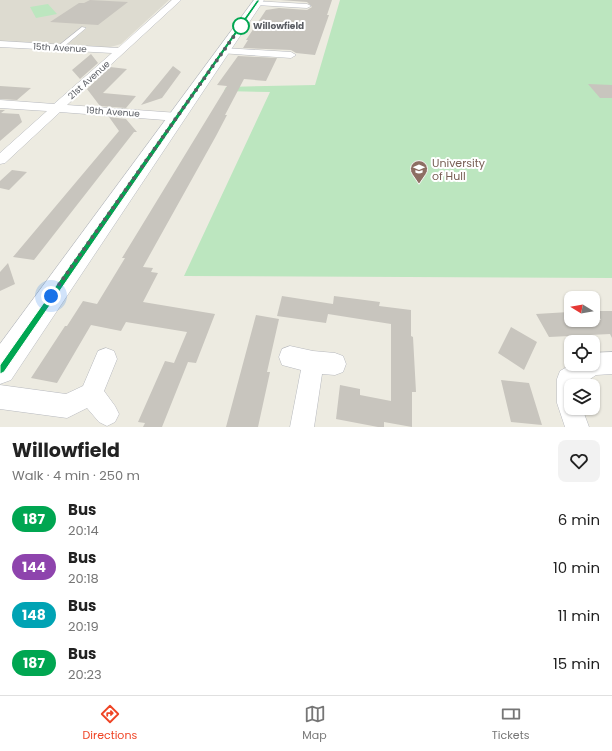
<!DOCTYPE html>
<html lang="en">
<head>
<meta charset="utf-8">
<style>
  body { margin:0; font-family:Poppins,sans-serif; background:#f2f2f2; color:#222; height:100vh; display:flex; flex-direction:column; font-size:15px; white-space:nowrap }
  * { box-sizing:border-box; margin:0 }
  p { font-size:13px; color:#767676 }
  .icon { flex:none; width:22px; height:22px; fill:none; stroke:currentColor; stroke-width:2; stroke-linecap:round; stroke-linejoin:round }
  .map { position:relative; height:427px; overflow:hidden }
  .details { display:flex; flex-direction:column; background:#fff; flex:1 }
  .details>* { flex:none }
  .badge { padding:0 8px; border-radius:13px; font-size:14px; line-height:26px }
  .needle { width:26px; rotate:281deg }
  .tools { position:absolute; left:564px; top:291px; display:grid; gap:8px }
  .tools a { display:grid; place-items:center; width:36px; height:36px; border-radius:8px; background:#fff; box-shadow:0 1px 3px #0004; font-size:20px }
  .you { position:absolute; width:20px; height:20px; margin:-10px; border:3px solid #fff; border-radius:50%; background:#1a73e8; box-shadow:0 0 0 6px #1a73e833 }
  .map>.badge { position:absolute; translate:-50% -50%; box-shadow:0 0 0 2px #fff }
  .round { display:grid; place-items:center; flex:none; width:42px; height:42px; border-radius:8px; background:#f2f2f2 }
  .summary { display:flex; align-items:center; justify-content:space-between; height:68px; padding:0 12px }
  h1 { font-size:19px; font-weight:700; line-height:30px }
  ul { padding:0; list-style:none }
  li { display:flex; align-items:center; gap:12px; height:48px; padding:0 12px }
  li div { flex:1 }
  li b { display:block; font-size:15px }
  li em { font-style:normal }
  li .badge { min-width:44px; font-weight:700; text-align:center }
  .tabs { display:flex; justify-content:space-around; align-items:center; height:56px; border-top:1px solid #e0e0e0; background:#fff; font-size:11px; color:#767676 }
  .tabs a { display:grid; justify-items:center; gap:2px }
  .tabs .active { color:#ef4425 }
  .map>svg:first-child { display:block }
  .education { fill:#dddbd0 }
  .green { fill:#bce6bf }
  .building { fill:#c8c5be }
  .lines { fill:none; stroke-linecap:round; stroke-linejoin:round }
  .lane-casing { stroke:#b7b9be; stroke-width:1 }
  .street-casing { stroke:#b7b9be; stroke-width:1 }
  .secondary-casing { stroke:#b7bac0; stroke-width:1 }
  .lane { fill:#fff; fill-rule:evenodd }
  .street { fill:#fff; fill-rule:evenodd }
  .secondary { fill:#fff; fill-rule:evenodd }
  .line { fill:#00a651; stroke:#fff }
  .walk { stroke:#5a5d63; stroke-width:4; stroke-dasharray:0 7.2 }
  .stop-dot { fill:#fff; stroke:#00a651; stroke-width:2 }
  .labels { text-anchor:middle; stroke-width:4; stroke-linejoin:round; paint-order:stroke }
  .far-stop-label { font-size:9px; font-weight:bold; fill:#5a5d63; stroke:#fff; text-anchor:start }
  .far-street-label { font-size:9px; fill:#5a5d63; stroke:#fff }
  .education-label { font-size:11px; fill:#785e54; stroke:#fff; text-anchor:start }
</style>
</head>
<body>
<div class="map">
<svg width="612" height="427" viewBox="0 0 612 427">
  <rect width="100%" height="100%" fill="#edebe1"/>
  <!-- education -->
  <path class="education" d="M 0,0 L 169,0 L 121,44 L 107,48 L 0,42 Z"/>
  <!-- green -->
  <path class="green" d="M 340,0 L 612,0 L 612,278 L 184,276 L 270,92 L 224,91 L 226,87 L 315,85 Z
    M 48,4 L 57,14 L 36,18 L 30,7 Z"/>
  <!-- building -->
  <path class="building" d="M 90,0 L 128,2 L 98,25 L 50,22 L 79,3 L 84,3 Z
    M 280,0 L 332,0 L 327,15 L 329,15 L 315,55 L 296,53 L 291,50 L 243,48 L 248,40 L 246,40 L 266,10 L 279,8 L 307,10 L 312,7 L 307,2 Z
    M 91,54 L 98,63 L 80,79 L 72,70 Z
    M 238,56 L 277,58 L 266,81 L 244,79 L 225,115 L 227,115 L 216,136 L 143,267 L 153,268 L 151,272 L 158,273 L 143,302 L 215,314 L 196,363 L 188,362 L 162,427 L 143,427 L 145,423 L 138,422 L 165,361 L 174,363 L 187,332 L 126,322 L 121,331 L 91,325 L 57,383 L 31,378 L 65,326 L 67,326 L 83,301 L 97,304 L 125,258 L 122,258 L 227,86 L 217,85 Z
    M 173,66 L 181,72 L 162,98 L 141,105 Z
    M 110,67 L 127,69 L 103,93 L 136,96 L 126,108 L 100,106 L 87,89 Z
    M 588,84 L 612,85 L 612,98 L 600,98 Z
    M 0,86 L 31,88 L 17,100 L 0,99 Z
    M 0,110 L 5,110 L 1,113 L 19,114 L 22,122 L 0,141 Z
    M 109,117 L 126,119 L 137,132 L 134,132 L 34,260 L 13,257 L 119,131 Z
    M 12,170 L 27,172 L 9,190 L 0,188 L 0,181 Z
    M 8,263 L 15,284 L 0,291 L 0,272 Z
    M 282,296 L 333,304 L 334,296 L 380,302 L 379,306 L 411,310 L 411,336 L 413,337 L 416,392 L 412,392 L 412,427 L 384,422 L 384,427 L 378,427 L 336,419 L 340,385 L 360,389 L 360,395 L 391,401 L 391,324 L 328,314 L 326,323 L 277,316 Z
    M 596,311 L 612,311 L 612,338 L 610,334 L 549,337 L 536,314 L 569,312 L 571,320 L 601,320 Z
    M 256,315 L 279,319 L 267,372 L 270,372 L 258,427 L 226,427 Z
    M 511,327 L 537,342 L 524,370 L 498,353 Z
    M 501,380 L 529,383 L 542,425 L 511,422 Z"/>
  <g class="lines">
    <!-- lane casing -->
    <g class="lane-casing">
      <path id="lane" d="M 82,27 L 86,28 L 61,49 L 57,49 L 57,47 Z"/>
    </g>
    <!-- street casing -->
    <g class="street-casing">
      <path id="street" d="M 172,0 L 181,0 L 67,105 L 178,113 L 182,114 L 184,117 L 182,120 L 178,121 L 60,112 L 5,163 L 0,164 L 0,153 L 47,111 L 0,108 L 0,100 L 54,104 L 112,53 L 0,47 L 0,41 L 118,48 Z
        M 253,1 L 307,4 L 311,6 L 307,8 L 256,5 L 253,5 Z
        M 223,48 L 291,52 L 296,55 L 291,58 L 220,53 L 218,51 Z
        M 290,346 L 313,351 L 335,353 L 343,356 L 346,364 L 343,372 L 335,375 L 322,374 L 314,427 L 290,427 L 301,370 L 282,365 L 279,357 L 282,349 Z
        M 106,348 L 114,351 L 117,359 L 104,391 L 115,406 L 119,414 L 115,422 L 107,426 L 99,422 L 87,408 L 67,418 L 0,409 L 0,385 L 66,394 L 83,386 L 98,351 Z
        M 612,352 L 612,374 L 596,375 L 580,386 L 571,386 L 571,408 L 582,408 L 589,427 L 565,427 L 557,403 L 557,379 L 560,371 L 572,364 L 593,364 L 593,353 Z"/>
    </g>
    <!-- secondary casing -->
    <g class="secondary-casing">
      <path id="secondary" d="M 254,0 L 264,0 L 11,380 L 0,384 L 0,344 Z"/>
    </g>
    <!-- lane -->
    <use href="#lane" class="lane"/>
    <!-- street -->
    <use href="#street" class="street"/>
    <!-- secondary -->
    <use href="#secondary" class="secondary"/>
  </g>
  <!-- line -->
  <path class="line" d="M 257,0 L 260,0 L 4,372 L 0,374 L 0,365 Z"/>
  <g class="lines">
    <!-- walk -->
    <path class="walk" d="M 51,296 L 241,26"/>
  </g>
  <!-- icons -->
  <defs>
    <g id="university-pin" transform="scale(0.9)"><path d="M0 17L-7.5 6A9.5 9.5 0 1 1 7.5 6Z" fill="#8d6e63" stroke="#fff"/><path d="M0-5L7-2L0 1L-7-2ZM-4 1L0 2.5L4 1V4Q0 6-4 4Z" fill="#fff"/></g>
  </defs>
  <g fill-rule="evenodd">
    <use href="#university-pin" x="419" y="169"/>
  </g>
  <!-- markers -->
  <circle class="stop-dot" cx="241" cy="26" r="8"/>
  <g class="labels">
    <!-- far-stop labels -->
    <g class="far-stop-label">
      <text x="253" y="29">Willowfield</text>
    </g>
    <!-- far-street labels -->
    <g class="far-street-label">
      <text transform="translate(60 48) rotate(3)" y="3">15th Avenue</text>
      <text transform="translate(89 80) rotate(-42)" y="3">21st Avenue</text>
      <text transform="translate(113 112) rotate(4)" y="3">19th Avenue</text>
    </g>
    <!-- education labels -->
    <g class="education-label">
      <text x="432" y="167">University<tspan x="432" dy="13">of Hull</tspan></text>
    </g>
  </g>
</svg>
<div class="tools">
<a><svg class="needle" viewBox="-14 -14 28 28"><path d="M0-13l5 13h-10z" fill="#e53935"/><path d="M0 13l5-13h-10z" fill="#767676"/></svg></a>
<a><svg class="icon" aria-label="locate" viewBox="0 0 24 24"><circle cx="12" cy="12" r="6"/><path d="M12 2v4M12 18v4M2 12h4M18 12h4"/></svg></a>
<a><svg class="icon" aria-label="layers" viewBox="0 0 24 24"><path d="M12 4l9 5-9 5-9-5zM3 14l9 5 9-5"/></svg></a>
</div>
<div class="you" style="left:51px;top:296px"></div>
</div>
<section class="details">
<div class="summary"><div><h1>Willowfield</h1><p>Walk · 4 min · 250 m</p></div><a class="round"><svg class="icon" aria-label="heart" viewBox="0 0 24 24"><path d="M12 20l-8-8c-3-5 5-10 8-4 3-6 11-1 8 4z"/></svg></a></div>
<ul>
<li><span class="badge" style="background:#00a651;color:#fff">187</span><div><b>Bus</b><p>20:14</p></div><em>6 min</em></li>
<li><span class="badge" style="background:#8e44ad;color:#fff">144</span><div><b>Bus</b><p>20:18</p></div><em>10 min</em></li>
<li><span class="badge" style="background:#00a3b4;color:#fff">148</span><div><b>Bus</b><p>20:19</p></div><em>11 min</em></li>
<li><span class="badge" style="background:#00a651;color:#fff">187</span><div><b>Bus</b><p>20:23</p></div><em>15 min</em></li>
</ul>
</section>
<nav class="tabs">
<a class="active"><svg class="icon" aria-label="directions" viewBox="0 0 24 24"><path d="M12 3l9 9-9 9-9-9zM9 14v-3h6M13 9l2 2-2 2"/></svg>Directions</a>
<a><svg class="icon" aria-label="map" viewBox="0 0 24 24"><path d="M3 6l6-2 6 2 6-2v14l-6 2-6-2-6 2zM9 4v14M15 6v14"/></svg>Map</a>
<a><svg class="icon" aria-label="tickets" viewBox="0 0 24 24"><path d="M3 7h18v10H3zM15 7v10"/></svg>Tickets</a>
</nav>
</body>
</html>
